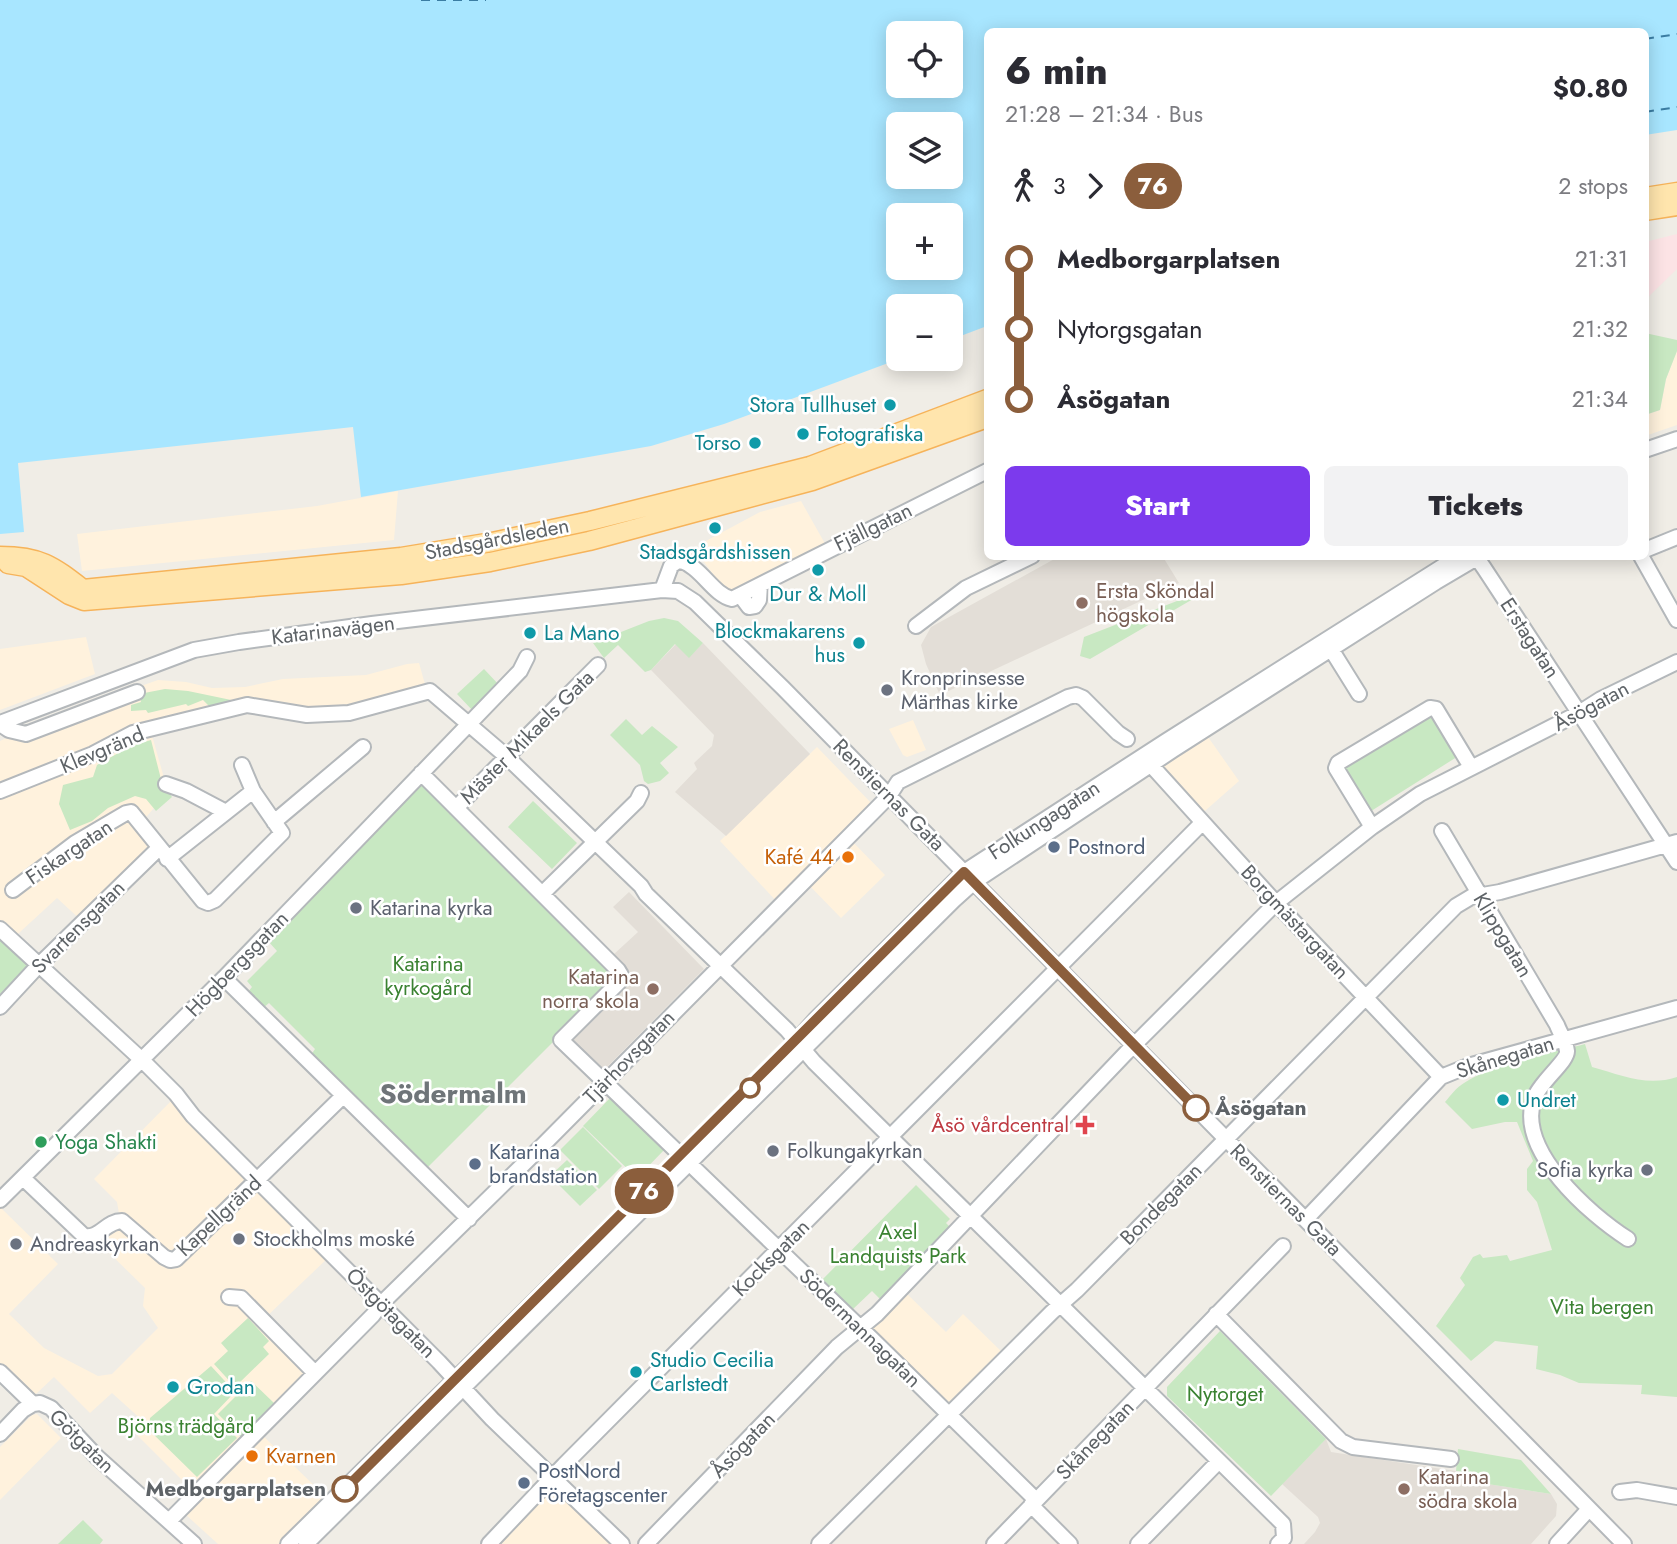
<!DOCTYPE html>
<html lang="en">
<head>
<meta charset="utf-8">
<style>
  body { margin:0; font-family:Jost,sans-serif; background:#f2f2f3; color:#2b2b33; height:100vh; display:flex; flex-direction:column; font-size:26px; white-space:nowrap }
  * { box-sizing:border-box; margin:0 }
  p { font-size:23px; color:#7c7c81 }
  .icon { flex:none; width:38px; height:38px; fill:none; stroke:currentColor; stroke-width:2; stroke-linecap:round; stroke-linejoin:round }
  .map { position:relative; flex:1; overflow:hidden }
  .details { position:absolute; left:984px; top:28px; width:665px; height:532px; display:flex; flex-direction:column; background:#fff; border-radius:10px; box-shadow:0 4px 18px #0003 }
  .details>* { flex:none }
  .badge { padding:0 14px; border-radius:23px; font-size:24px; line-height:46px }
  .tools { position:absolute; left:886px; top:21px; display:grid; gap:14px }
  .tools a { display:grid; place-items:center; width:77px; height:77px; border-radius:10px; background:#fff; box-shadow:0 4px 18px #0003; font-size:35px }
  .map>.badge { position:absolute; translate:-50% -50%; box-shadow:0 0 0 4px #fff }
  .legs { display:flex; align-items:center; gap:10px; height:77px; padding:0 21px; font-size:23px }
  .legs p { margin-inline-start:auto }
  .overview { display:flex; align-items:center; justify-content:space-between; height:119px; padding:0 21px }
  h1 { font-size:38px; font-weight:800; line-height:52px }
  .cta { display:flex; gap:14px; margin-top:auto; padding:14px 21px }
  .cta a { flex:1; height:80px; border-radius:10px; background:#7c3aed; color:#fff; font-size:28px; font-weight:800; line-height:80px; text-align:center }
  .cta a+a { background:#f2f2f3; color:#2b2b33 }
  ul { padding:0 21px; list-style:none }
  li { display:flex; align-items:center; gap:24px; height:70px; font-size:26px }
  li i { display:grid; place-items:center; width:10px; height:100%; margin:0 9px; background:currentColor }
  li i::after { content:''; width:18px; height:18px; margin:-9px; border:5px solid; border-radius:50%; background:#fff }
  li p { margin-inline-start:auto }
  li:first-child i { background:linear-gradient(#0000 50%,currentColor 0) }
  li:last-child i { background:linear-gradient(currentColor 50%,#0000 0) }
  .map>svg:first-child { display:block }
  .commercial { fill:#fff2dd }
  .education { fill:#e3ded7 }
  .medical { fill:#fce3e5 }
  .green { fill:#c8e8c2 }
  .water { fill:#a8e6ff; fill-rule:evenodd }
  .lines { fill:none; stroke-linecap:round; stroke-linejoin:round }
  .ferry { stroke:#3b7da3; stroke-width:2; stroke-dasharray:9 7; stroke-linecap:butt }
  .minor-casing { stroke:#b4b8bb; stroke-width:18 }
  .major-casing { stroke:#f6b35a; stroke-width:21 }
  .minor { stroke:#fff; stroke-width:14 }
  .major { stroke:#ffe5ad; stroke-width:18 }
  .line-1-casing { stroke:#fff; stroke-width:16 }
  .line-1 { stroke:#8b5e3c; stroke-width:10 }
  .culture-dot { fill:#0f9aa8; stroke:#fff; stroke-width:2.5 }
  .education-dot { fill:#8d6e63; stroke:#fff; stroke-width:2.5 }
  .worship-dot { fill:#6b7280; stroke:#fff; stroke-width:2.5 }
  .service-dot { fill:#5c6f8a; stroke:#fff; stroke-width:2.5 }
  .food-dot { fill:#e8710a; stroke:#fff; stroke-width:2.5 }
  .stop-1-dot { fill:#fff; stroke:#8b5e3c; stroke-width:3.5 }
  .health-dot { fill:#e0444e; stroke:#fff; stroke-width:2.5 }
  .leisure-dot { fill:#2e9e5b; stroke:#fff; stroke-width:2.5 }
  .labels { text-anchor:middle; stroke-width:5; stroke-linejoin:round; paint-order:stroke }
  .culture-label { font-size:21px; fill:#0d838f; stroke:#fff; text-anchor:start }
  .street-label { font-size:21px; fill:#5e6367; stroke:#fff }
  .education-label { font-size:21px; fill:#785e54; stroke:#fff; text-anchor:start }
  .worship-label { font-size:21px; fill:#5b616d; stroke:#fff; text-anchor:start }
  .service-label { font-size:21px; fill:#4e5e75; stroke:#fff; text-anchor:start }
  .food-label { font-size:21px; fill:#c56008; stroke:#fff; text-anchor:end }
  .park-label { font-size:21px; fill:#3a8231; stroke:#fff }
  .stop-label { font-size:21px; font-weight:bold; fill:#5e6367; stroke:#fff; text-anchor:start }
  .health-label { font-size:21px; fill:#be3a42; stroke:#fff; text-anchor:end }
  .leisure-label { font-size:21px; fill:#27864d; stroke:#fff; text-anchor:start }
  .district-label { font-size:28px; font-weight:bold; fill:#6f7579; stroke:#fff }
</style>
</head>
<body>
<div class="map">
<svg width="1677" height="1544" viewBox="0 0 1677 1544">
  <rect width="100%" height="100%" fill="#f0ede6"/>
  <!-- commercial -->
  <path class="commercial" d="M 1677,351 L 1677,425 L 1645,436 L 1645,415 L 1660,410 L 1666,379 Z
    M 398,491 L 394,540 L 82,571 L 77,534 L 317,506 Z
    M 801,501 L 828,549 L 729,596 L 696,551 L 704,542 L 760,512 Z
    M 86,637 L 95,674 L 0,710 L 0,649 Z
    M 419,663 L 428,695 L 348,714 L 248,706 L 151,732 L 168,792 L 140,824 L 157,849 L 83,922 L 57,898 L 7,944 L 0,937 L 0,741 L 45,720 L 158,680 L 186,682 L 212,688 L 245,687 L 283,679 L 366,675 L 407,664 Z
    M 913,720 L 926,750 L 907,757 L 903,755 L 889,729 Z
    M 1208,737 L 1239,781 L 1198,817 L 1157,771 Z
    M 817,747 L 877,809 L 849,838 L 885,875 L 841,918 L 805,881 L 780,905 L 720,841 Z
    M 176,1096 L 331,1255 L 263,1320 L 314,1373 L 257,1430 L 327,1498 L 281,1544 L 218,1544 L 174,1504 L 190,1488 L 132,1430 L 142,1420 L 112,1393 L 90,1413 L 54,1377 L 37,1393 L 25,1399 L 0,1373 L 0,1207 L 58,1264 L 9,1314 L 44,1348 L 98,1376 L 112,1374 L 158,1328 L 143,1306 L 145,1288 L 97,1241 L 120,1219 L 117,1202 L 94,1179 Z
    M 902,1289 L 946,1332 L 963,1314 L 1006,1356 L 949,1413 L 864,1329 Z
    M 37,1414 L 61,1438 L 0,1500 L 0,1447 L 32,1415 Z
    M 551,1479 L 622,1544 L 488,1544 Z"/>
  <!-- education -->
  <path class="education" d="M 1058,557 L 1163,557 L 1179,583 L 940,695 L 926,664 L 921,645 L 931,627 Z
    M 703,643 L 810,754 L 726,836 L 675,792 L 697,769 L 694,763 L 712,746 L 714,735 L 651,670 L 676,644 L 689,657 Z
    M 629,892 L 704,969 L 607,1067 L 601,1068 L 572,1039 L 634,976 L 613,955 L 638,932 L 613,907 Z
    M 1326,1439 L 1331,1452 L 1462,1472 L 1462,1480 L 1551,1494 L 1557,1504 L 1556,1516 L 1531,1544 L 1304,1544 L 1315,1532 L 1320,1523 L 1318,1517 L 1282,1484 Z"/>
  <!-- medical -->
  <path class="medical" d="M 1677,234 L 1677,269 L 1645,300 L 1645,242 Z"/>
  <!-- green -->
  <path class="green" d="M 1645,333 L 1677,340 L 1677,351 L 1666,379 L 1660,410 L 1645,415 Z
    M 1193,599 L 1090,659 L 1080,656 L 1084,637 L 1177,601 Z
    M 664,618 L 678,621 L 703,643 L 689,658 L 675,644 L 651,670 L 645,672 L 618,645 L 604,658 L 593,643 L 649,621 Z
    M 484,669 L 500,686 L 473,711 L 457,694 Z
    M 165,689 L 188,691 L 236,701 L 209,706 L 203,700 L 188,706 L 186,704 L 148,713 L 146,710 L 131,711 L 131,705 L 141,702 L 139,694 Z
    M 1430,713 L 1436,714 L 1460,755 L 1368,813 L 1342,771 L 1344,764 Z
    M 626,719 L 642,735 L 652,726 L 678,747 L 660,763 L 669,773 L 660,781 L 648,784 L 644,781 L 640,765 L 610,735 Z
    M 151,740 L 162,783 L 172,797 L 156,811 L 146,799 L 135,796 L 108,808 L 92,821 L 70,830 L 59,804 L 63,785 L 93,777 L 97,765 L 131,746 Z
    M 420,785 L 424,785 L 615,974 L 616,979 L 426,1169 L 311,1055 L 315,1049 L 269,1003 L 263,1008 L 247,993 L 252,987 L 247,981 L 277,951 L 268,941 Z
    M 533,801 L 577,843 L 552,869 L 508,827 Z
    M 0,937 L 29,964 L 0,994 Z
    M 1585,1044 L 1592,1067 C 1621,1075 1647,1087 1677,1077 L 1677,1397 L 1641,1394 L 1642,1385 L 1579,1383 L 1560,1375 L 1536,1369 L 1538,1346 L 1495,1341 L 1471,1361 L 1436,1326 L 1465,1285 L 1460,1278 L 1473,1257 L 1480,1254 L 1483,1258 L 1507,1255 L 1510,1261 L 1552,1250 L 1537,1202 L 1527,1190 L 1527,1169 L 1533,1161 L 1517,1122 L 1505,1122 L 1472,1129 L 1445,1102 C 1451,1095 1456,1088 1464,1083 C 1491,1064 1551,1053 1585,1044 Z
    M 611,1097 L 665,1149 L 637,1178 L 583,1126 Z
    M 583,1127 L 622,1166 L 599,1189 L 560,1150 Z
    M 567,1160 L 597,1190 L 580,1206 L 550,1176 Z
    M 916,1185 L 950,1219 L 946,1223 L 953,1230 L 883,1302 L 872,1291 L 852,1310 L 821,1281 Z
    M 248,1318 L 269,1341 L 263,1347 L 269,1354 L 235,1387 L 214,1364 L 228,1351 L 221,1343 Z
    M 1220,1331 L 1326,1439 L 1271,1496 L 1167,1396 L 1167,1387 Z
    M 211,1366 L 235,1392 L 214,1414 L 237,1438 L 197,1477 L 149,1430 L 150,1418 Z
    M 251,1381 L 274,1403 L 241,1437 L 218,1414 Z
    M 1458,1449 L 1521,1460 L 1551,1494 L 1462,1480 L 1462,1472 L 1456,1471 Z
    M 83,1520 L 103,1540 L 100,1544 L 58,1544 Z"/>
  <!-- water -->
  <path class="water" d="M 0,0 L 1677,0 L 1677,130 L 1645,135 L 1645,32 L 987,32 L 987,326 L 950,340 L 950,306 L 898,306 L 899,359 L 724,424 L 651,446 L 361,497 L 353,427 L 18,463 L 24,532 L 0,534 ZM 898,33 L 950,33 L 950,86 L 898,86 ZM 898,124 L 950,124 L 950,177 L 898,177 ZM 898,215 L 950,215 L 950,268 L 898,268 Z"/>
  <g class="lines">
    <!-- ferry -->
    <path class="ferry" d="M 421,0 L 486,0
      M 1645,39 L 1677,34
      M 1645,112 L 1677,107"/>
    <!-- minor casing -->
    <g class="minor-casing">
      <path id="minor" d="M 1645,450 L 1677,439
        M 1645,550 L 1677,537
        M 1473,556 L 1477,558 L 1484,568 L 1677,862
        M 1641,556 L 1677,620
        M 662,590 L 671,566 L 679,560 C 702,567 712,594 732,599 L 987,471
        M 740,595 L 749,607 L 755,606 L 759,600 L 760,585
        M 916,626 L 966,588 L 1032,556
        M 1326,641 L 1359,694
        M 0,723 L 194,650 L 239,642 L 372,624 L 662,590 L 678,591 L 695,602 L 783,688 L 1624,1544
        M 0,724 L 9,730 L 26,734 L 137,692
        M 1151,765 L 1276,903 L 1441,1077
        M 421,773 L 618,970 L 621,975 L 619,982 L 561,1040 L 871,1338 L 1036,1500
        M 166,784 L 186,791 L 224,811
        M 0,791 L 93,754 L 133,733 L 247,705 L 307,715 L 349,713 L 430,691 L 507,757 L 641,886 L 646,894 L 787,1030 L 814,1062 L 1283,1524 L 1284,1538 L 1278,1544
        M 456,808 L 598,665
        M 274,822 L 363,747
        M 1372,827 L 1336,768 L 1338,763 L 1430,708 L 1436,709 L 1471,767
        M 1442,831 L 1557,1025 C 1560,1033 1566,1042 1567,1051 C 1568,1061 1539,1083 1534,1099 C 1516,1150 1589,1214 1628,1239
        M 167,859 L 253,791
        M 13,890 L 75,843 L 126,813 L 131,812 L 203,901 L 208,903 L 215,900 L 282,833 L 253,791 L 242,765
        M 542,894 L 637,801 L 641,793
        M 0,929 L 142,1060 L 176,1094 L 193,1116 L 439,1362 L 492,1419 L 622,1544
        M 224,978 L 469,1219
        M 0,1007 L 38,966 L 158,849
        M 23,1178 L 84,1236 C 100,1239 106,1221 122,1221 L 164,1257 L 170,1260 L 176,1259 L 343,1096
        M 0,1200 L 224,978 L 520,671 L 527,657
        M 1306,1219 L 1441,1077 L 1468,1066 L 1677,1008
        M 229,1297 L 241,1298 L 315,1373
        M 1216,1314 L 1341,1441 L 1353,1447 L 1451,1459
        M 0,1372 L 33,1404 L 40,1403 L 51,1408 L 97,1457 L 194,1544
        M 0,1434 L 23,1410 L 33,1404
        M 1620,1492 L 1637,1490 L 1677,1497
        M 1031,1505 L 1070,1544
        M 170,1520 L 373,1315 L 381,1304 L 544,1144 L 889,796 L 898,782 L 1068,697 L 1076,695 L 1083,698 L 1118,733 L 1127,739
        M 288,1544 L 782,1057 L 815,1020 L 964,872 L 1166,741 L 1459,556
        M 306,1544 L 954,900 L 974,882 L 1173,750 L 1436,582 L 1480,556
        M 489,1544 L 564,1465 L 1202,823
        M 646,1544 L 837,1347 L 877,1314 L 1126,1053 L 1276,903 L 1372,827 L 1420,794 L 1579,713 L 1601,699 L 1677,662
        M 819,1544 L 1052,1312 L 1077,1290 L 1456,906 L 1471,897 L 1500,892 L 1677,842
        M 994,1544 L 1283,1246
        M 1138,1544 L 1219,1461
        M 1557,1544 L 1589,1509"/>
    </g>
    <!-- major casing -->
    <g class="major-casing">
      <path id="major" d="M 1645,197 L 1677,192
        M 1645,211 L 1677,206
        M 0,556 C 40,556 52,565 83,589 L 401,557 L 492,542 L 590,521 L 810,466 L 987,399
        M 8,564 L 26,567 L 69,595 L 84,601 L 401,575 L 490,562 L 589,541 L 812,481 L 987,418"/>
    </g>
    <!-- minor -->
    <use href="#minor" class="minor"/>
    <!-- major -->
    <use href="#major" class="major"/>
  </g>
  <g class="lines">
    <!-- line-1 casing -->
    <g class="line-1-casing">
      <path id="line-1" d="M 345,1489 L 964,872 L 1196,1108"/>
    </g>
    <!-- line-1 -->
    <use href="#line-1" class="line-1"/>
  </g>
  <!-- markers -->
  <g class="culture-dot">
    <circle cx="890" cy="405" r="7"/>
    <circle cx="803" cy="434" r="7"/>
    <circle cx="755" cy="443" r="7"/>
    <circle cx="715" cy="528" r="7"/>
    <circle cx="818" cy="570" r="7"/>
    <circle cx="530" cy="633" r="7"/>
    <circle cx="859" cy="643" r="7"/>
    <circle cx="1503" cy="1100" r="7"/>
    <circle cx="636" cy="1372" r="7"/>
    <circle cx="173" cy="1387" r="7"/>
  </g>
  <g class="education-dot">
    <circle cx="1082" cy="603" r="7"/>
    <circle cx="653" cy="989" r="7"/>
    <circle cx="1404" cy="1489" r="7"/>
  </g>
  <g class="worship-dot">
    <circle cx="887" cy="690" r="7"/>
    <circle cx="356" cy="908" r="7"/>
    <circle cx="773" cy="1151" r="7"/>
    <circle cx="1647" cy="1170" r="7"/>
    <circle cx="239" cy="1239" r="7"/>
    <circle cx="16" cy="1244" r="7"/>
  </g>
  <g class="service-dot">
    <circle cx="1054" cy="847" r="7"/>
    <circle cx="475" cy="1164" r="7"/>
    <circle cx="524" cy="1483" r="7"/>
  </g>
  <g class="food-dot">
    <circle cx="848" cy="857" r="7"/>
    <circle cx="252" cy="1456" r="7"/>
  </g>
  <g class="stop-1-dot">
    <circle cx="750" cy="1088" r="9"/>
    <circle cx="1196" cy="1108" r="12"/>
    <circle cx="345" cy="1489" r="12"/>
  </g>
  <path class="health-dot" d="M1081.5 1114.5h7v7h7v7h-7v7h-7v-7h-7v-7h7z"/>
  <circle class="leisure-dot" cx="41" cy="1142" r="7"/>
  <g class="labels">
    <!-- culture labels -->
    <g class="culture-label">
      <text x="876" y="412" text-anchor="end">Stora Tullhuset</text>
      <text x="817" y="441">Fotografiska</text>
      <text x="741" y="450" text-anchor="end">Torso</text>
      <text x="715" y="559" text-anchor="middle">Stadsgårdshissen</text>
      <text x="818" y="601" text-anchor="middle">Dur &amp; Moll</text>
      <text x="845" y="638" text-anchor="end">Blockmakarens<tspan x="845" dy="24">hus</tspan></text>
      <text x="544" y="640">La Mano</text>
      <text x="1517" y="1107">Undret</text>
      <text x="650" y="1367">Studio Cecilia<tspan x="650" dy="24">Carlstedt</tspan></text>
      <text x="187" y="1394">Grodan</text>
    </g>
    <!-- street labels -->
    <g class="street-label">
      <text transform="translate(873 527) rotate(-26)" y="7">Fjällgatan</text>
      <text transform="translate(497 539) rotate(-11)" y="7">Stadsgårdsleden</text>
      <text transform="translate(333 630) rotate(-7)" y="7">Katarinavägen</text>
      <text transform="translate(1530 638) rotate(57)" y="7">Erstagatan</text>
      <text transform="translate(1591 706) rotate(-28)" y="7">Åsögatan</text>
      <text transform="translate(527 737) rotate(-45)" y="7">Mäster Mikaels Gata</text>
      <text transform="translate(102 750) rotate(-23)" y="7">Klevgränd</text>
      <text transform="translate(889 795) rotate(45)" y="7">Renstiernas Gata</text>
      <text transform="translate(1044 820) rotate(-33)" y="7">Folkungagatan</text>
      <text transform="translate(69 852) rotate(-34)" y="7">Fiskargatan</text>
      <text transform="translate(1295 922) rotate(47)" y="7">Borgmästargatan</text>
      <text transform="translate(78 927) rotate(-45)" y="7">Svartensgatan</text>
      <text transform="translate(1503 935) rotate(59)" y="7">Klippgatan</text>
      <text transform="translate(237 964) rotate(-46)" y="7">Högbergsgatan</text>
      <text transform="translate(629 1057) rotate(-46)" y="7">Tjärhovsgatan</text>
      <text transform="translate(1505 1057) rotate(-17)" y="7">Skånegatan</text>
      <text transform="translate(1286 1200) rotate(45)" y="7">Renstiernas Gata</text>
      <text transform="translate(1161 1204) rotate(-45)" y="7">Bondegatan</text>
      <text transform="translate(219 1216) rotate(-43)" y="7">Kapellgränd</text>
      <text transform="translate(771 1258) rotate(-45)" y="7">Kocksgatan</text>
      <text transform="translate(391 1313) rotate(45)" y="7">Östgötagatan</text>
      <text transform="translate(860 1328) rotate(44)" y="7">Södermannagatan</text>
      <text transform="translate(1095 1440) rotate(-46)" y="7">Skånegatan</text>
      <text transform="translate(82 1441) rotate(44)" y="7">Götgatan</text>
      <text transform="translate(743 1445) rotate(-46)" y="7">Åsögatan</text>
    </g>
    <!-- education labels -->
    <g class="education-label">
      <text x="1096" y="598">Ersta Sköndal<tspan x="1096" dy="24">högskola</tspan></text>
      <text x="639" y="984" text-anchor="end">Katarina<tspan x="639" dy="24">norra skola</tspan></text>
      <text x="1418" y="1484">Katarina<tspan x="1418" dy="24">södra skola</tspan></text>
    </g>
    <!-- worship labels -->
    <g class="worship-label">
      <text x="901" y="685">Kronprinsesse<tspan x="901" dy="24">Märthas kirke</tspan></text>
      <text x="370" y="915">Katarina kyrka</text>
      <text x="787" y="1158">Folkungakyrkan</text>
      <text x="1633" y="1177" text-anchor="end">Sofia kyrka</text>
      <text x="253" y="1246">Stockholms moské</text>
      <text x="30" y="1251">Andreaskyrkan</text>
    </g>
    <!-- service labels -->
    <g class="service-label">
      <text x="1068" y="854">Postnord</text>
      <text x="489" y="1159">Katarina<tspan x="489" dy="24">brandstation</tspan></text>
      <text x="538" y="1478">PostNord<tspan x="538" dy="24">Företagscenter</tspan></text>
    </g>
    <!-- food labels -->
    <g class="food-label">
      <text x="834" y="864">Kafé 44</text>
      <text x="266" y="1463" text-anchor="start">Kvarnen</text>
    </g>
    <!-- park labels -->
    <g class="park-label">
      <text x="428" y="971">Katarina<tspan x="428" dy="24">kyrkogård</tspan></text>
      <text x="898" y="1239">Axel<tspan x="898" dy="24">Landquists Park</tspan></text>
      <text x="1602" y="1314">Vita bergen</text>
      <text x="1225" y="1401">Nytorget</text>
      <text x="186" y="1433">Björns trädgård</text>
    </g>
    <!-- stop labels -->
    <g class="stop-label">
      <text x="1215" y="1115">Åsögatan</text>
      <text x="326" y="1496" text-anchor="end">Medborgarplatsen</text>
    </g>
    <!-- health labels -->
    <g class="health-label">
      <text x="1069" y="1132">Åsö vårdcentral</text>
    </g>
    <!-- leisure labels -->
    <g class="leisure-label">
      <text x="55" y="1149">Yoga Shakti</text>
    </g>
    <!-- district labels -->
    <g class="district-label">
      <text x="453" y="1103">Södermalm</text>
    </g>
  </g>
</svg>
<div class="tools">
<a><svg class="icon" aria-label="locate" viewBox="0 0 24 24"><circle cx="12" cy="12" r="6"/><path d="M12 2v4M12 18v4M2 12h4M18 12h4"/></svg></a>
<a><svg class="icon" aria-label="layers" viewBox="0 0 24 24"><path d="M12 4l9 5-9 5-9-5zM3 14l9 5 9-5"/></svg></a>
<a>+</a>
<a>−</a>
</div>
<b class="badge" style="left:644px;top:1191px;background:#8b5e3c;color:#fff">76</b>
<section class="details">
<div class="overview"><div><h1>6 min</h1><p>21:28 – 21:34 · Bus</p></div><b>$0.80</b></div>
<div class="legs"><svg class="icon" aria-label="walk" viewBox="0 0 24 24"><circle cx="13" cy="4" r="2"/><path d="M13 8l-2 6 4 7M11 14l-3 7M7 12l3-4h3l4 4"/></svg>3<svg class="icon" aria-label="forward" viewBox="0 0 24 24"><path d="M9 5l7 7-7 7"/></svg><b class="badge" style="background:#8b5e3c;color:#fff">76</b><p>2 stops</p></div>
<ul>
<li><i style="color:#8b5e3c"></i><b>Medborgarplatsen</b><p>21:31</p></li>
<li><i style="color:#8b5e3c"></i><span>Nytorgsgatan</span><p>21:32</p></li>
<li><i style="color:#8b5e3c"></i><b>Åsögatan</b><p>21:34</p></li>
</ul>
<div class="cta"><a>Start</a><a>Tickets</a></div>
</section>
</div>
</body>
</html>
